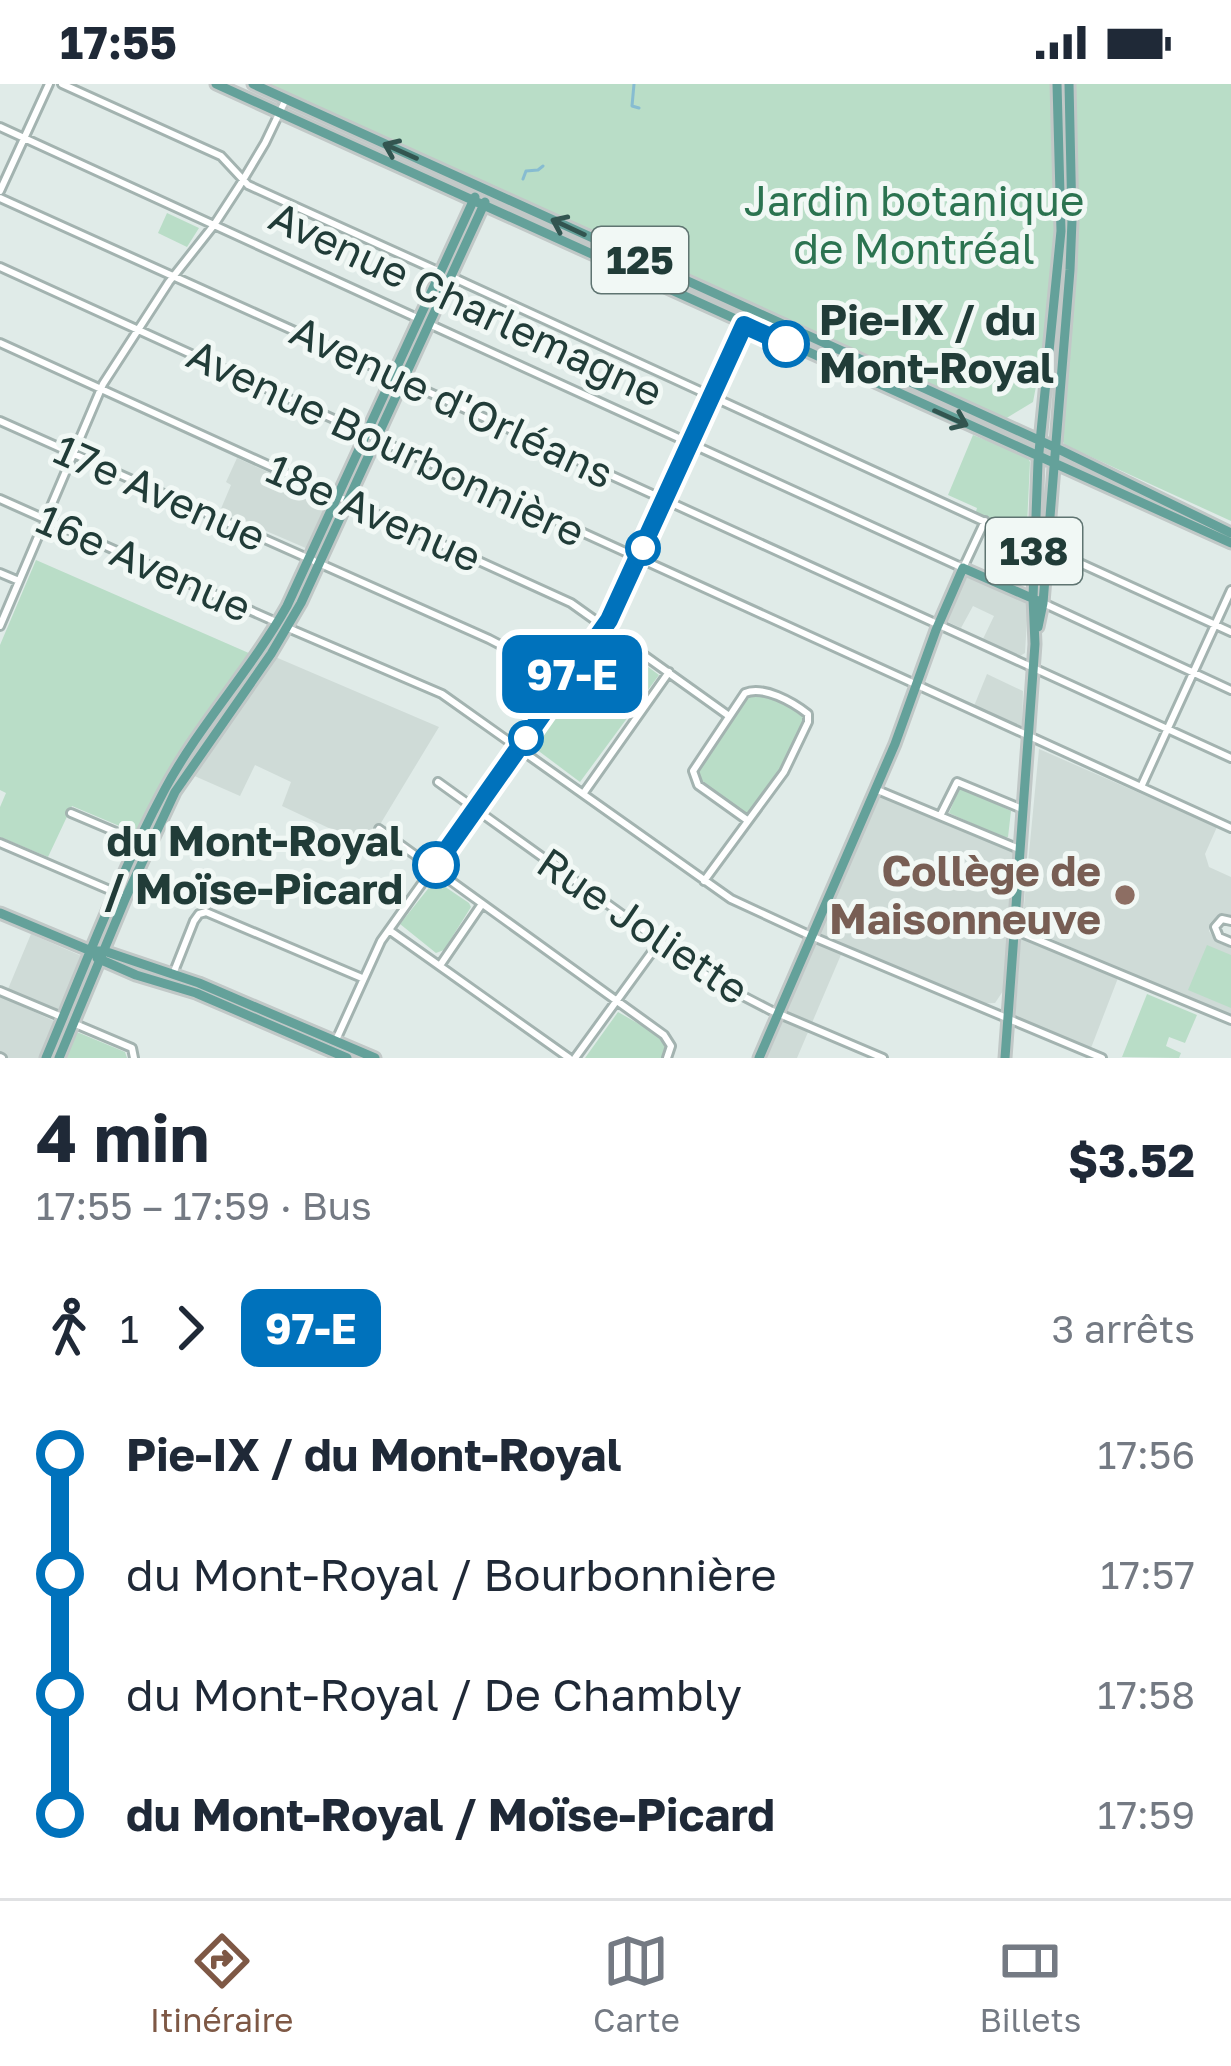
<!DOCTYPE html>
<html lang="fr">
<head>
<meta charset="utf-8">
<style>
  body { margin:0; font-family:"Golos Text",sans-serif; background:#f6f6f7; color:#1f2937; height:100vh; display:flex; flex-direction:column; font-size:45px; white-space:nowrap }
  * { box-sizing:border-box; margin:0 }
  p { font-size:39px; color:#747a83 }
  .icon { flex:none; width:66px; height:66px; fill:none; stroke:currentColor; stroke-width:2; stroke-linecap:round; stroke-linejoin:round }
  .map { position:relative; height:974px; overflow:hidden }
  .drawer { display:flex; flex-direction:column; background:#fff; flex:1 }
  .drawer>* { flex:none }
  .badge { padding:0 24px; border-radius:18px; font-size:42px; line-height:78px }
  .map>.badge { position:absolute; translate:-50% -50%; box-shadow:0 0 0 6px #fff }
  .legs { display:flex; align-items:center; gap:18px; height:132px; padding:0 36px; font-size:39px }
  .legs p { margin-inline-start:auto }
  .headline { display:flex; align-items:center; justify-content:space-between; height:204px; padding:0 36px }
  h1 { font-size:66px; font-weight:700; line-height:90px }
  ul { padding:0 36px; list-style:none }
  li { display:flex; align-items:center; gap:42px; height:120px; font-size:45px }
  li i { display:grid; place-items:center; width:18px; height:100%; margin:0 15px; background:currentColor }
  li i::after { content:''; width:30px; height:30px; margin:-15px; border:9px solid; border-radius:50%; background:#fff }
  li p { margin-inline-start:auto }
  li:first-child i { background:linear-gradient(#0000 50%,currentColor 0) }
  li:last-child i { background:linear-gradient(currentColor 50%,#0000 0) }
  .status { display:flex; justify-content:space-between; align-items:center; height:84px; padding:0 60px; background:#fff; direction:ltr }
  .status svg { height:33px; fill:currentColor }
  .menu { display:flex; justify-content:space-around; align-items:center; height:168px; border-top:3px solid #e0e1e3; background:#fff; font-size:33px; color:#747a83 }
  .menu a { display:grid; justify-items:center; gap:6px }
  .menu .selected { color:#7e5845 }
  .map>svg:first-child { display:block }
  .built { fill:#cfdbd7 }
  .green { fill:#b9ddc7 }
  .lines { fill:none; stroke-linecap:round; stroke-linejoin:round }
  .stream { stroke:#87bcd1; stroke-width:3 }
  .minor-casing { stroke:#a3b3b0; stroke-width:12 }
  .major-casing { stroke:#c1c8c7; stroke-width:15 }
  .minor { stroke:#fff; stroke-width:6 }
  .major { stroke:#64a19a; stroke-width:9 }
  .oneway { stroke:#325550 }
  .line-1-casing { stroke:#fff; stroke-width:27 }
  .line-1 { stroke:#0072bc; stroke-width:18 }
  .stop-1-dot { fill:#fff; stroke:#0072bc; stroke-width:6 }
  .education-dot { fill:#8d6e63; stroke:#f1f8f5; stroke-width:4.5 }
  .labels { text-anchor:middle; stroke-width:10; stroke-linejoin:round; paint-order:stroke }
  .shield { fill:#f1f8f5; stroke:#5f7471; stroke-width:3 }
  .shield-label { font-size:39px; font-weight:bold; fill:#213c38 }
  .park-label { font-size:42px; fill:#2b7350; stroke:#f1f8f5 }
  .street-label { font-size:42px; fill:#213c38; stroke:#f1f8f5 }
  .stop-label { font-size:42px; font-weight:bold; fill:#213c38; stroke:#f1f8f5; text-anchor:start }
  .education-label { font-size:42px; font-weight:bold; fill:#785e54; stroke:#f1f8f5; text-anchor:end }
</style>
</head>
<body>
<div class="status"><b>17:55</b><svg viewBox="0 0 49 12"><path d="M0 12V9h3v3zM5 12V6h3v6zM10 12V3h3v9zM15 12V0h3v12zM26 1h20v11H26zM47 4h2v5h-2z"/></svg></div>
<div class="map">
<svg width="1231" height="974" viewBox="0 0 1231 974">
  <rect width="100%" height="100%" fill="#e0ebe8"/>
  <!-- built -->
  <path class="built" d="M 237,374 L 328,415 L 330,417 L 308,465 L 220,427 L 231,401 L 226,398 Z
    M 966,488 L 1028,519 L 1025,569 L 1020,572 L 983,555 L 994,532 L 973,522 L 961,544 L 946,537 Z
    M 273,572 L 439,643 L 367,762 L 282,722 L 291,698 L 255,681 L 240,712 L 190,690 Z
    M 987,590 L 1023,607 L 1022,645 L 974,622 Z
    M 1039,665 L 1217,743 L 1205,770 L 1209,783 L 1231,793 L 1231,831 L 1222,829 L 1216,833 L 1210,839 L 1209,847 L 1216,858 L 1231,864 L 1231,933 L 1022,842 Z
    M 877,710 L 940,732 L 1019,765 L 1009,898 L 995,919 L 969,920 L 843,866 L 797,974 L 759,974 Z
    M 31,850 L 86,874 L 63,928 L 8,905 Z
    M 1021,852 L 1118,894 L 1091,964 L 1015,936 Z
    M 0,912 L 54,937 L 40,974 L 0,974 Z"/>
  <!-- green -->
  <path class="green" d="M 264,0 L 1050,0 L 1055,152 L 1050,229 L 1033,318 L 1005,335 L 504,109 L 501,105 L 498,106 L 310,21 L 308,17 Z
    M 1073,0 L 1231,0 L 1231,437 L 1065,361 L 1062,356 L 1076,139 Z
    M 167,129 L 199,144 L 187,163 L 158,149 Z
    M 973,351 L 1027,372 L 1030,378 L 1027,441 L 1023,445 C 1007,444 991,434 975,431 L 977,424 L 948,411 Z
    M 36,476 L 251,570 L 177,674 L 136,749 L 72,722 L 48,773 L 0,753 L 0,723 L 6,709 L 0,706 L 0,561 Z
    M 609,554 L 659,591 L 580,698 L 532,662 Z
    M 760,606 L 808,630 L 794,672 L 747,736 L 694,695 L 696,681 L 745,609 Z
    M 963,704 L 1011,727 L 1008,753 L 1004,754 L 949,729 L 959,705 Z
    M 435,796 L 469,819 L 471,823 L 444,866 L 436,869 L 400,840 Z
    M 1207,861 L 1231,871 L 1231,924 L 1188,906 Z
    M 1147,910 L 1197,931 L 1185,959 L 1169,953 L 1166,962 L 1181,969 L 1179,974 L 1122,973 Z
    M 618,928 L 660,952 L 666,965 L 663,974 L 585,974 Z
    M 77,948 L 125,968 L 127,974 L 65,974 Z"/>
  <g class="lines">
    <!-- stream -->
    <path class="stream" d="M 634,0 L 632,22 L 639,24
      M 523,95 L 526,87 L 538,86 L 543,82"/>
    <!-- minor casing -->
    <g class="minor-casing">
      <path id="minor" d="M 62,0 L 221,72 L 248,101 L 440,188
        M 0,43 L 417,234
        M 0,107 L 49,0
        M 0,114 L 392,291
        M 0,183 L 1231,744
        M 452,193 L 1009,449 L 1034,451
        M 429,240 L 963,484 L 985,437
        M 0,259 L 571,519 L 729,632
        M 404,297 L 1231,674
        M 0,337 L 489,555 L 514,568 L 564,603
        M 0,415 L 276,538
        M 1049,465 L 1231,548
        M 0,489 L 19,497
        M 1043,519 L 1231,606
        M 0,542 L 103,300 L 169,198 L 214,141 L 240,101 L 265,59 L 286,15
        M 288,544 L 442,610 L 731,815 L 811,852 L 1102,974
        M 438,698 L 716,898 L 770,926 L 883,974
        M 1141,703 L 1231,506
        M 875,705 L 1019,765
        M 583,710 L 669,588
        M 71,729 L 149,762
        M 940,732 L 957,698 L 1022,725
        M 379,745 L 664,951 L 671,962 L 667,974
        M 0,759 L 126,813
        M 704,797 L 784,688 L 808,638 L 808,630 C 793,618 763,601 745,609 L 693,687 L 698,701 L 747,736
        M 1231,837 L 1222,835 L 1215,843 L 1219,853 L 1231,858
        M 389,846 L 569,974
        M 1014,846 L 1231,936
        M 441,880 L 482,820
        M 173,890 L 194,837 L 199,830 L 206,828 L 362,894
        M 0,907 L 62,933
        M 73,939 L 132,964 L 134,974
        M 336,956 L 381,857 L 611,534 L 750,227
        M 0,973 L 2,974
        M 575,974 L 660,857"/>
    </g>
    <!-- major casing -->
    <g class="major-casing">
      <path id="major" d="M 216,0 L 1231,459
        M 253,0 L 1054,363 L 1231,449
        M 1038,543 L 1043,519 L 1070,186 L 1072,136 L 1069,0
        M 0,829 L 91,867 L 104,867 L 199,899 L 375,974
        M 97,874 L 136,891 L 196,909 L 347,974
        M 46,974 C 84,884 119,791 165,705 C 200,640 251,586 287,522 L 475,113
        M 59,974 L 126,813 L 175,708 L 271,570 L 301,519 L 485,118
        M 759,974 L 895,660 L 936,546 L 963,484 L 1043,519
        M 1005,974 L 1035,560 L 1033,514 L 1038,378 L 1061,147 L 1057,0"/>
    </g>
    <!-- minor -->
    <use href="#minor" class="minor"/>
    <!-- major -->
    <use href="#major" class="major"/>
  </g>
  <!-- one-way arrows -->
  <defs><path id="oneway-shaft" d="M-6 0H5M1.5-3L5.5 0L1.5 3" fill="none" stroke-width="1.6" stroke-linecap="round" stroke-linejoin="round" transform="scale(3)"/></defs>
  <g class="oneway">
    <use href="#oneway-shaft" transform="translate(400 67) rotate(-156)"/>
    <use href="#oneway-shaft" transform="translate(568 143) rotate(-155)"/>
    <use href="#oneway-shaft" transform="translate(951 334) rotate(24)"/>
  </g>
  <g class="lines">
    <!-- line-1 casing -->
    <g class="line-1-casing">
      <path id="line-1" d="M 436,781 L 609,536 L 744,241 L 786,260"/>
    </g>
    <!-- line-1 -->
    <use href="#line-1" class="line-1"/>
  </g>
  <!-- markers -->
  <g class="stop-1-dot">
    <circle cx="786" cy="260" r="21"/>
    <circle cx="643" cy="464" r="15"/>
    <circle cx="526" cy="654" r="15"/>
    <circle cx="436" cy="781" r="21"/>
  </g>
  <circle class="education-dot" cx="1125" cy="811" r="12"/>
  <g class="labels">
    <!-- shield labels -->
    <g class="shield">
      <rect x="592" y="143" width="96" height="66" rx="9"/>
      <rect x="986" y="434" width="96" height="66" rx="9"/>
    </g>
    <g class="shield-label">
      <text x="640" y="190">125</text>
      <text x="1034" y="481">138</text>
    </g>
    <!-- park labels -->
    <g class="park-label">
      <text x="914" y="132">Jardin botanique<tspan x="914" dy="48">de Montréal</tspan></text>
    </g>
    <!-- street labels -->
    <g class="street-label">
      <text transform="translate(466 220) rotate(25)" y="15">Avenue Charlemagne</text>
      <text transform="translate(452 318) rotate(25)" y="15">Avenue d'Orléans</text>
      <text transform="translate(386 359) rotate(25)" y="15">Avenue Bourbonnière</text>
      <text transform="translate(160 409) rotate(24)" y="15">17e Avenue</text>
      <text transform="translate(374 429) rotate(24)" y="15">18e Avenue</text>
      <text transform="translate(144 479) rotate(24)" y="15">16e Avenue</text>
      <text transform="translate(643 842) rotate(34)" y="15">Rue Joliette</text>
    </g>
    <!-- stop labels -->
    <g class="stop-label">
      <text x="819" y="251">Pie-IX / du<tspan x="819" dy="48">Mont-Royal</tspan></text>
      <text x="403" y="772" text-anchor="end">du Mont-Royal<tspan x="403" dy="48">/ Moïse-Picard</tspan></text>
    </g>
    <!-- education labels -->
    <g class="education-label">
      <text x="1101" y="802">Collège de<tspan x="1101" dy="48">Maisonneuve</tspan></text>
    </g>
  </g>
</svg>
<b class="badge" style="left:572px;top:590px;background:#0072bc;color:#fff">97-E</b>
</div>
<section class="drawer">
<div class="headline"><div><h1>4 min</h1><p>17:55 – 17:59 · Bus</p></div><b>$3.52</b></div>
<div class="legs"><svg class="icon" aria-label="walk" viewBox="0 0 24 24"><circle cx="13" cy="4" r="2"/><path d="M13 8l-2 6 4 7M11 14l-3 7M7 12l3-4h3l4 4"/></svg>1<svg class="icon" aria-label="forward" viewBox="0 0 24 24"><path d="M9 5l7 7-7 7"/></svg><b class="badge" style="background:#0072bc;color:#fff">97-E</b><p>3 arrêts</p></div>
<ul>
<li><i style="color:#0072bc"></i><b>Pie-IX / du Mont-Royal</b><p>17:56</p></li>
<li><i style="color:#0072bc"></i><span>du Mont-Royal / Bourbonnière</span><p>17:57</p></li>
<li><i style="color:#0072bc"></i><span>du Mont-Royal / De Chambly</span><p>17:58</p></li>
<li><i style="color:#0072bc"></i><b>du Mont-Royal / Moïse-Picard</b><p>17:59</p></li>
</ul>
</section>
<nav class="menu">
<a class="selected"><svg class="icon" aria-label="directions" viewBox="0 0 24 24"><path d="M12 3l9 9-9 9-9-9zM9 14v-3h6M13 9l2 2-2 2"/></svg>Itinéraire</a>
<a><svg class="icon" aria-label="map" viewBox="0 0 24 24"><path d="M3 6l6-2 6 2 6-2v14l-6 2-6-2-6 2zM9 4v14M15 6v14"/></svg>Carte</a>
<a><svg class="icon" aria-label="tickets" viewBox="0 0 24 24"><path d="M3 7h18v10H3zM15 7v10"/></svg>Billets</a>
</nav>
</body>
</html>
